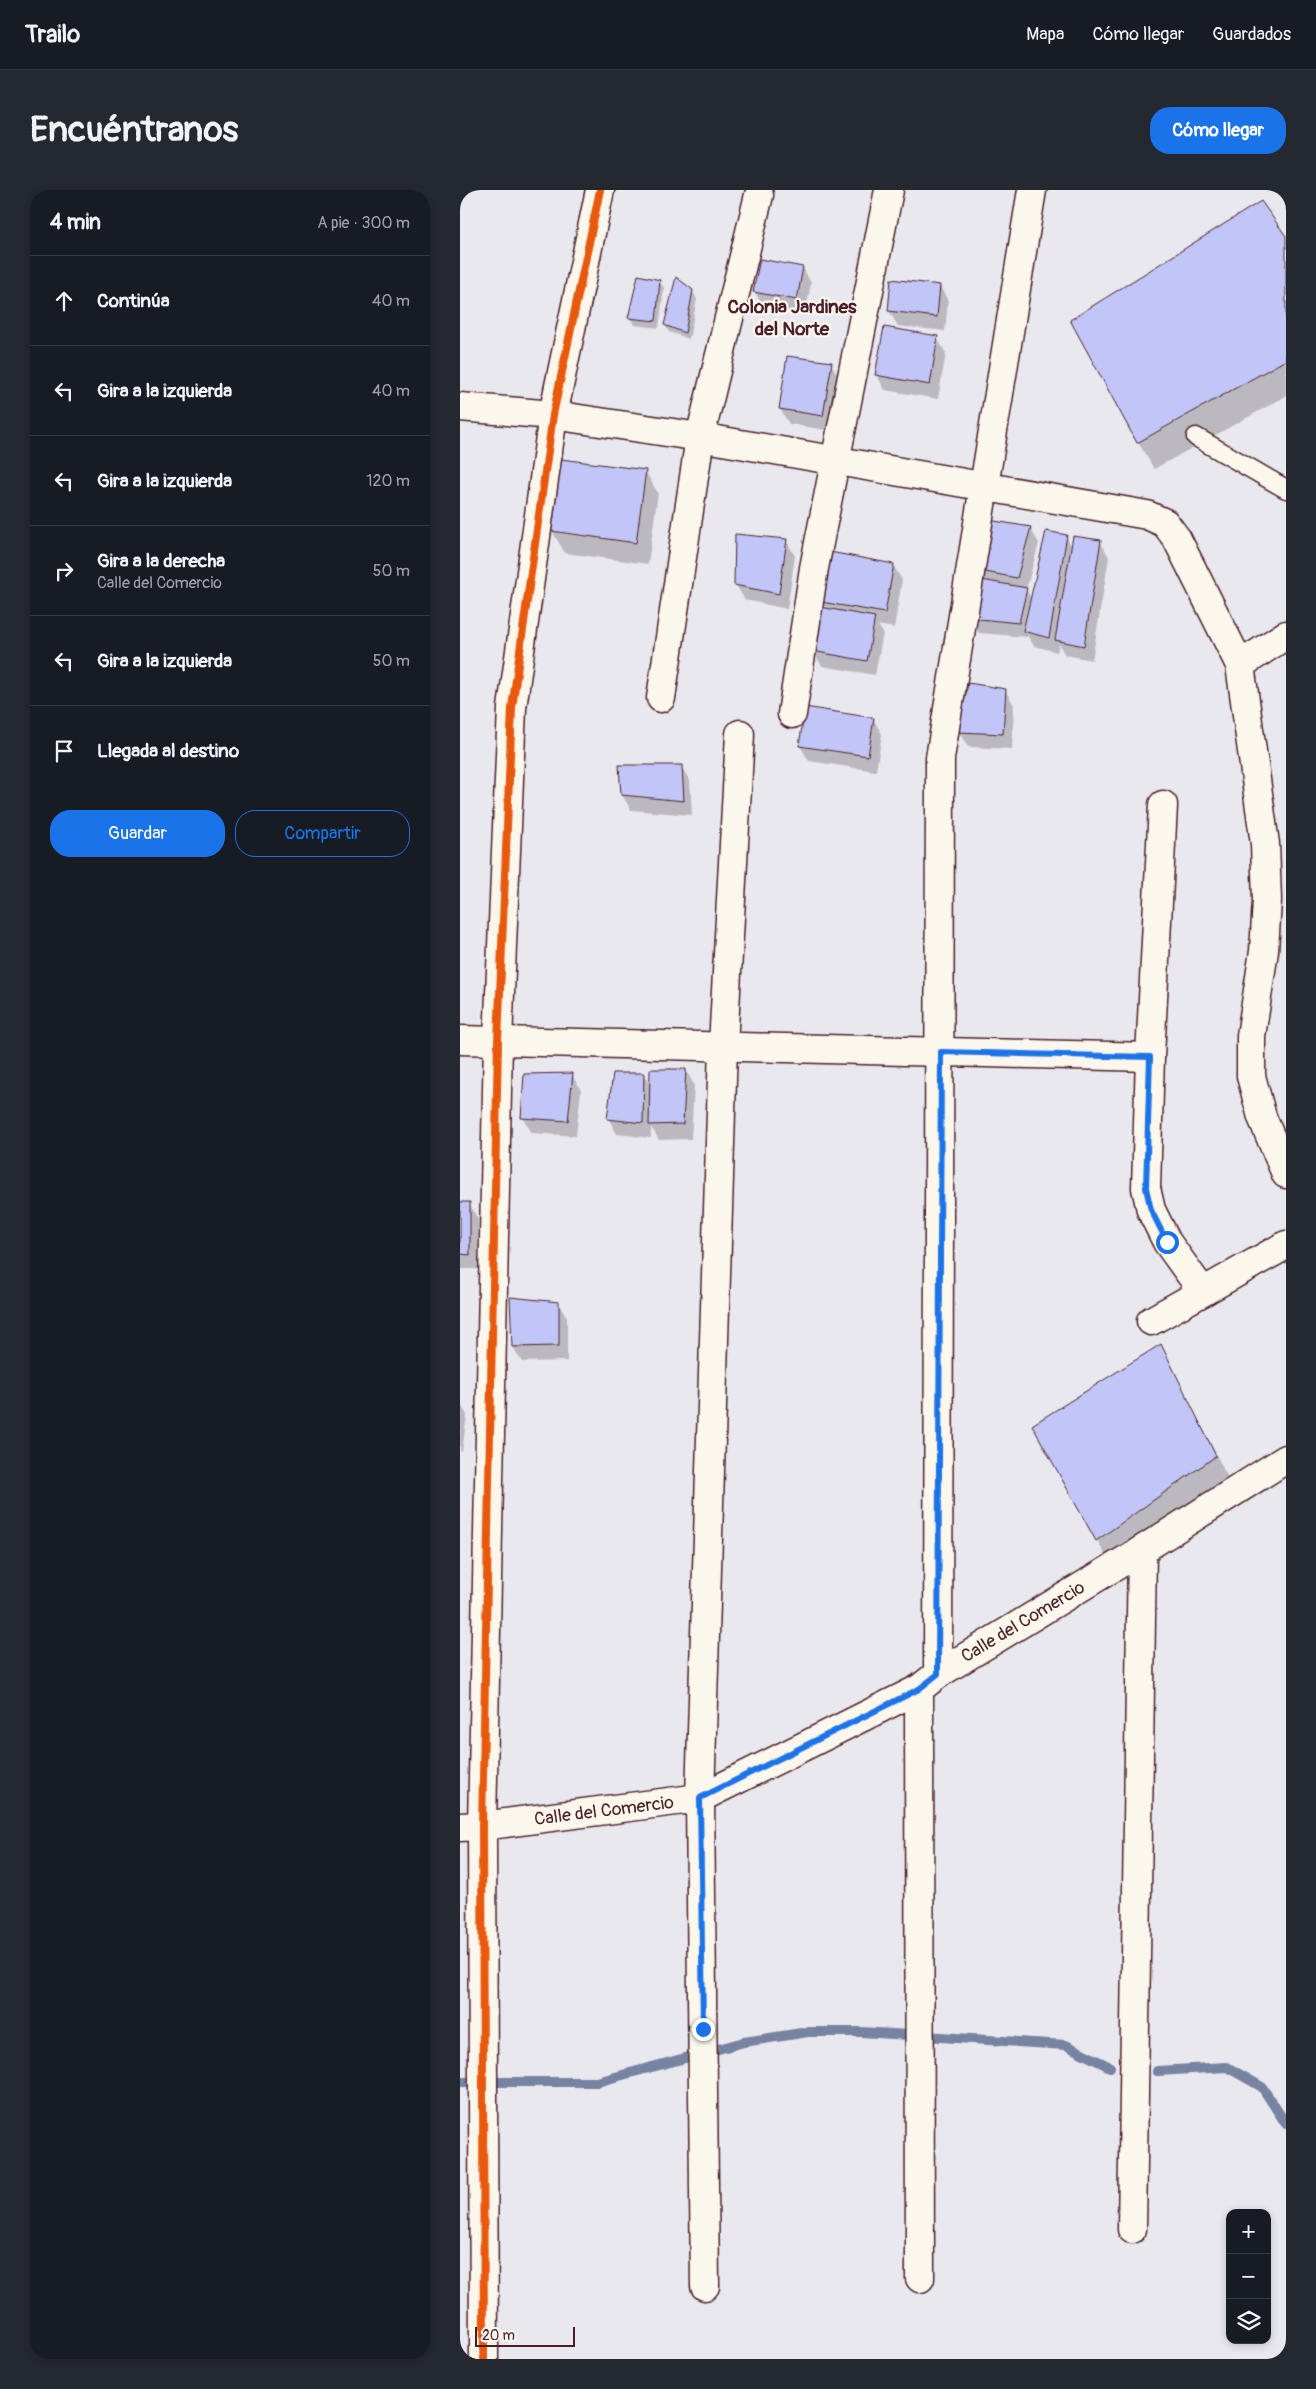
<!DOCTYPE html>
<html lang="es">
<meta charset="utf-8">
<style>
:root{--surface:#171b24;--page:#242831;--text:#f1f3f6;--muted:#9ea1a6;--line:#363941;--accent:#1a73e8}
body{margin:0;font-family:Pangolin,sans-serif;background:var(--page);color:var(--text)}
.controls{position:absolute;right:15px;bottom:15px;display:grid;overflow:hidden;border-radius:10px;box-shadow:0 2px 8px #0003}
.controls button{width:45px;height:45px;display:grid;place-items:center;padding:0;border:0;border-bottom:1px solid var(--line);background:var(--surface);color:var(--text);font:25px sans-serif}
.scale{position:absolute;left:15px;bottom:12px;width:100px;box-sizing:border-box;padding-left:5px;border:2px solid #4a1f2b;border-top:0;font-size:14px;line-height:18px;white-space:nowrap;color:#4a1f2b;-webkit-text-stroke:4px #fbf7ec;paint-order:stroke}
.stop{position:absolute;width:15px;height:15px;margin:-11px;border:4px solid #1a73e8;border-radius:50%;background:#fff}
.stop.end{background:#1a73e8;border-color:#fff;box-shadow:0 1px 5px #0008}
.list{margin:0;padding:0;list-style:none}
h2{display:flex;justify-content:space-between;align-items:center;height:65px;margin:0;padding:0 20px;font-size:21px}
h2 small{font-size:16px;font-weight:400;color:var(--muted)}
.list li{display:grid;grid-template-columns:32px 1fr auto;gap:15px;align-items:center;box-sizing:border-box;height:90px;padding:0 20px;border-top:1px solid var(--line)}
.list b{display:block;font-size:19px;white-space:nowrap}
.list p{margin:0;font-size:16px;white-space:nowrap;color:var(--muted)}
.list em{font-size:16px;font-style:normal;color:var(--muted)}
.actions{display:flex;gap:10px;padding:15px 20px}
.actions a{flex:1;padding:11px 0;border:1px solid var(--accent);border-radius:20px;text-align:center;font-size:18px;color:var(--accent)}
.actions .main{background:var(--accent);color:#fff}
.icon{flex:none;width:28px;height:28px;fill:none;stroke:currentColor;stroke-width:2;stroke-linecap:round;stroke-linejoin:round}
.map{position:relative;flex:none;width:826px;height:2169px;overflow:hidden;border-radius:20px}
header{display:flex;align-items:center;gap:30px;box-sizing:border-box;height:70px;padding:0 25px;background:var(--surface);border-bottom:1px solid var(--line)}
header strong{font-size:24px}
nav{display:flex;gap:28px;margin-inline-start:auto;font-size:18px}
.intro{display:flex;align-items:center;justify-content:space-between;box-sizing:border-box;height:120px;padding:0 30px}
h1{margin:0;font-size:35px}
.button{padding:12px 22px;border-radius:20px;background:var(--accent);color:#fff;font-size:18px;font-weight:700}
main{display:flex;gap:30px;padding:0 30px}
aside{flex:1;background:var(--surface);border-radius:20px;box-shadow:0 2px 8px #0003}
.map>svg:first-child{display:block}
.shadow{fill:#0003}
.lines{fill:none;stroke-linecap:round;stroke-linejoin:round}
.stream{stroke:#7683a1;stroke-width:10}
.building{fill:#c1c5f7;stroke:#4a1f2b}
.service-casing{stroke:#4a1f2b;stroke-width:21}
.minor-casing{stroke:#4a1f2b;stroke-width:31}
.service{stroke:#fbf7ec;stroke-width:18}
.minor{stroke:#fbf7ec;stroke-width:28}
.cycleway-casing{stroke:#fbf7ec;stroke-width:11}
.cycleway{stroke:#e8590c;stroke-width:8}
.route{stroke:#1a73e8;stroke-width:6}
.labels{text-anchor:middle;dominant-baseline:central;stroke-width:4.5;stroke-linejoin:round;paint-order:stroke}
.street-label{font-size:18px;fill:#4a1f2b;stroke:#fbf7ec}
.neighbourhood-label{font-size:19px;font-weight:bold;fill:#4a1f2b;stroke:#fbf7ec}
</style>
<header>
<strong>Trailo</strong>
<nav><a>Mapa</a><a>Cómo llegar</a><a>Guardados</a></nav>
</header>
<div class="intro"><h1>Encuéntranos</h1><a class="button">Cómo llegar</a></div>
<main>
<aside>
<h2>4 min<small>A pie · 300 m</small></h2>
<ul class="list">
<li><svg class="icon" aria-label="ahead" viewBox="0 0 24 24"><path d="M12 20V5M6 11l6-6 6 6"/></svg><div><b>Continúa</b></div><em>40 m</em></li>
<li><svg class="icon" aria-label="left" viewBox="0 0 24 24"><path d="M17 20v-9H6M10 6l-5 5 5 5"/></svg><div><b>Gira a la izquierda</b></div><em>40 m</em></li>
<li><svg class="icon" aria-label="left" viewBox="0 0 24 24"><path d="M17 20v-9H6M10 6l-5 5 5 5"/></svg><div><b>Gira a la izquierda</b></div><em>120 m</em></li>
<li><svg class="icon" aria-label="right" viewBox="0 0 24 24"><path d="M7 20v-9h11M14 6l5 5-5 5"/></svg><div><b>Gira a la derecha</b><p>Calle del Comercio</p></div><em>50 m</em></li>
<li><svg class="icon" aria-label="left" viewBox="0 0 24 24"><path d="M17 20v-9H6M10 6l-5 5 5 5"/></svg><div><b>Gira a la izquierda</b></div><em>50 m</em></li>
<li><svg class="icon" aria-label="arrive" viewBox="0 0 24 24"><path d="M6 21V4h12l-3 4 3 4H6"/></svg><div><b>Llegada al destino</b></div></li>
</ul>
<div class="actions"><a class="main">Guardar</a><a>Compartir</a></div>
</aside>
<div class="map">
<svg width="826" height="2169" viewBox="0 0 826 2169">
<rect width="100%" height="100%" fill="#eae8ef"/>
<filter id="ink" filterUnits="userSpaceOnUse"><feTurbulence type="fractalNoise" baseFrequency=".02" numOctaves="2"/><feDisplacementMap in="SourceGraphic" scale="10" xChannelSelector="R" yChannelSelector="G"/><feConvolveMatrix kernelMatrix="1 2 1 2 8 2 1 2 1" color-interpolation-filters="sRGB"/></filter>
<g filter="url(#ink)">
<g class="shadow">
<path d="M826,48v158l-132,73 -16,-27z"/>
<path d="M343,78l8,15 -6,32 -42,-8 -8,-15z"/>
<path d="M199,91l5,7 -5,40 -25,-3 -4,-7z"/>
<path d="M480,96l8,15 -3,30 -47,-5 -9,-15z"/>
<path d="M232,101l5,8 -8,40 -20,-7 -4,-7z"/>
<path d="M477,148l9,15 -8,46 -53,-9 -9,-16z"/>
<path d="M371,174l9,15 -8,52 -43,-7 -9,-15z"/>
<path d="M185,281l13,22 -10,71 -83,-11 -13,-22z"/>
<path d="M570,338l9,15 -13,47 6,9 34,-63 6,11 28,-6 9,16 -17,103 -27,-5 -6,-11 -2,8 -23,-6 -7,-11v2l-48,-4 -9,-16 7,-47z"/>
<path d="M326,350l9,16 -8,53 -42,-9 -9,-15z"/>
<path d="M433,375l9,15 -8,48 -16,-3 5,8 -8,42 -53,-9 -9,-15 13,-42 -4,-8z"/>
<path d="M545,500l9,15 -2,44 -44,-2 -9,-15z"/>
<path d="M413,529l9,15 -6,37 -67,-10 -9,-15z"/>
<path d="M221,576l9,15 2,34 -61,-5 -9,-15z"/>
<path d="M226,880l8,15 -3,54 -32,1 -8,-13v11l-34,-4 -9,-16 36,-43 7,12z"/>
<path d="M112,885l9,15 -5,46 -44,-3 -9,-15z"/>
<path d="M0,1013h9l9,16v50h-18z"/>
<path d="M51,1109l47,4 9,15v43l-45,1 -9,-15z"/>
<path d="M700,1155l71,139 -119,83 -15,-27z"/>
<path d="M0,1213l7,12 -5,37 -2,-1z"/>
</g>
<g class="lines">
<g class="stream">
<path d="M697,1881l70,-4 35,20 24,37"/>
<path d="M0,1892h137l147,-40 64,-10h53l205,13 44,22"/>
</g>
</g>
<g class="building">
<path d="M801,11l25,35v124l-149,83 -67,-123z"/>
<path d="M300,69l43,8 -6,33 -44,-8z"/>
<path d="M178,85l22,5 -4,41 -28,-3z"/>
<path d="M216,87l17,13 -8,43 -21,-8z"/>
<path d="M431,89l49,6 -3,32 -49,-6z"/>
<path d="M424,137l54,9 -8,49 -55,-10z"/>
<path d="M327,166l45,6 -9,54 -44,-7z"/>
<path d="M101,269l85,11 -10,73 -85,-12z"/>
<path d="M528,330l43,7 -14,51 -42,-8z"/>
<path d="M586,341l21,4 -18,103 -26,-7z"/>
<path d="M275,344l52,5 -8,55 -45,-9z"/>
<path d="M613,346l28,4 -17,106 -29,-6z"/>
<path d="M370,362l64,12 -9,49 -64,-11z"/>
<path d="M516,389l51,9 -8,35 -50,-5z"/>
<path d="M360,417l55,10 -8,44 -55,-10z"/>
<path d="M508,493l38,6 -3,45 -45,-2z"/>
<path d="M345,517l69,11 -6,38 -69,-10z"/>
<path d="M159,575h63l2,36 -63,-6z"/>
<path d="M190,879h36l-3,55 -34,1z"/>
<path d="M113,883l-5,48 -47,-3 3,-44z"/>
<path d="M153,883h31l-1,50 -36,-4z"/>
<path d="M0,1012h10v53l-10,-1z"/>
<path d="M50,1107l49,5v44l-47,1z"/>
<path d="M701,1154l55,112 -120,85 -64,-116z"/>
</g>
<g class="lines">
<defs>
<path id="service" d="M736,247l90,52"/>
<g id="minor">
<path d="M0,217l93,8 147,22 447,78 18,8 12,16 63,126 25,179 2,56 -3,51 -13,85v40l11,41 24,57"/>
<path d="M780,475l46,-30"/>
<path d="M201,508l39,-261 59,-242"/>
<path d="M332,524l22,-146 75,-378"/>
<path d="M0,850l690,17 13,-252"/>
<path d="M690,867l-4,131 5,22 16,32 36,50"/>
<path d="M691,1131l135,-76"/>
<path d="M478,1484l2,-916 92,-568"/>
<path d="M459,1499l1,589"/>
<path d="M0,1637l22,-1 218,-28 219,-109 19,-15 204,-124 144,-91"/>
<path d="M672,2039l10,-679"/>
<path d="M245,2096l-5,-488 23,-752 17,-312"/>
<path d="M24,2169l-2,-533 16,-785 14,-333 41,-293 47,-225"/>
</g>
</defs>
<use href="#service" class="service-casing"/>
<use href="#minor" class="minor-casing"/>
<use href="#service" class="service"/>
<use href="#minor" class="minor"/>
<defs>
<path id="cycleway" d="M24,2169l-2,-533 16,-785 14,-333 41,-293 47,-225"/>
</defs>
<use href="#cycleway" class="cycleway-casing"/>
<use href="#cycleway" class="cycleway"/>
</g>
</g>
<g class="lines" filter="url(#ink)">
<path class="route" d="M243,1839l-3,-231 219,-109 19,-15 3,-622 209,5 -4,131 5,22 16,32"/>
</g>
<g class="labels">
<g class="street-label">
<text transform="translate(563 1432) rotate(-31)">Calle del Comercio</text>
<text transform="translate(144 1621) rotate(-7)">Calle del Comercio</text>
</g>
<g class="neighbourhood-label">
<text x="332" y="117">Colonia Jardines<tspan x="332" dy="22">del Norte</tspan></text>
</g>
</g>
</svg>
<div class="controls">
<button>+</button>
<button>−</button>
<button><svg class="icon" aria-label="layers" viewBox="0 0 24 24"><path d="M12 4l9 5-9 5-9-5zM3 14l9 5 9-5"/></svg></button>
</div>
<div class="scale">20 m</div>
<div class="stop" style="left:707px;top:1052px"></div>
<div class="stop end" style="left:243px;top:1839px"></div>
</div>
</main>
